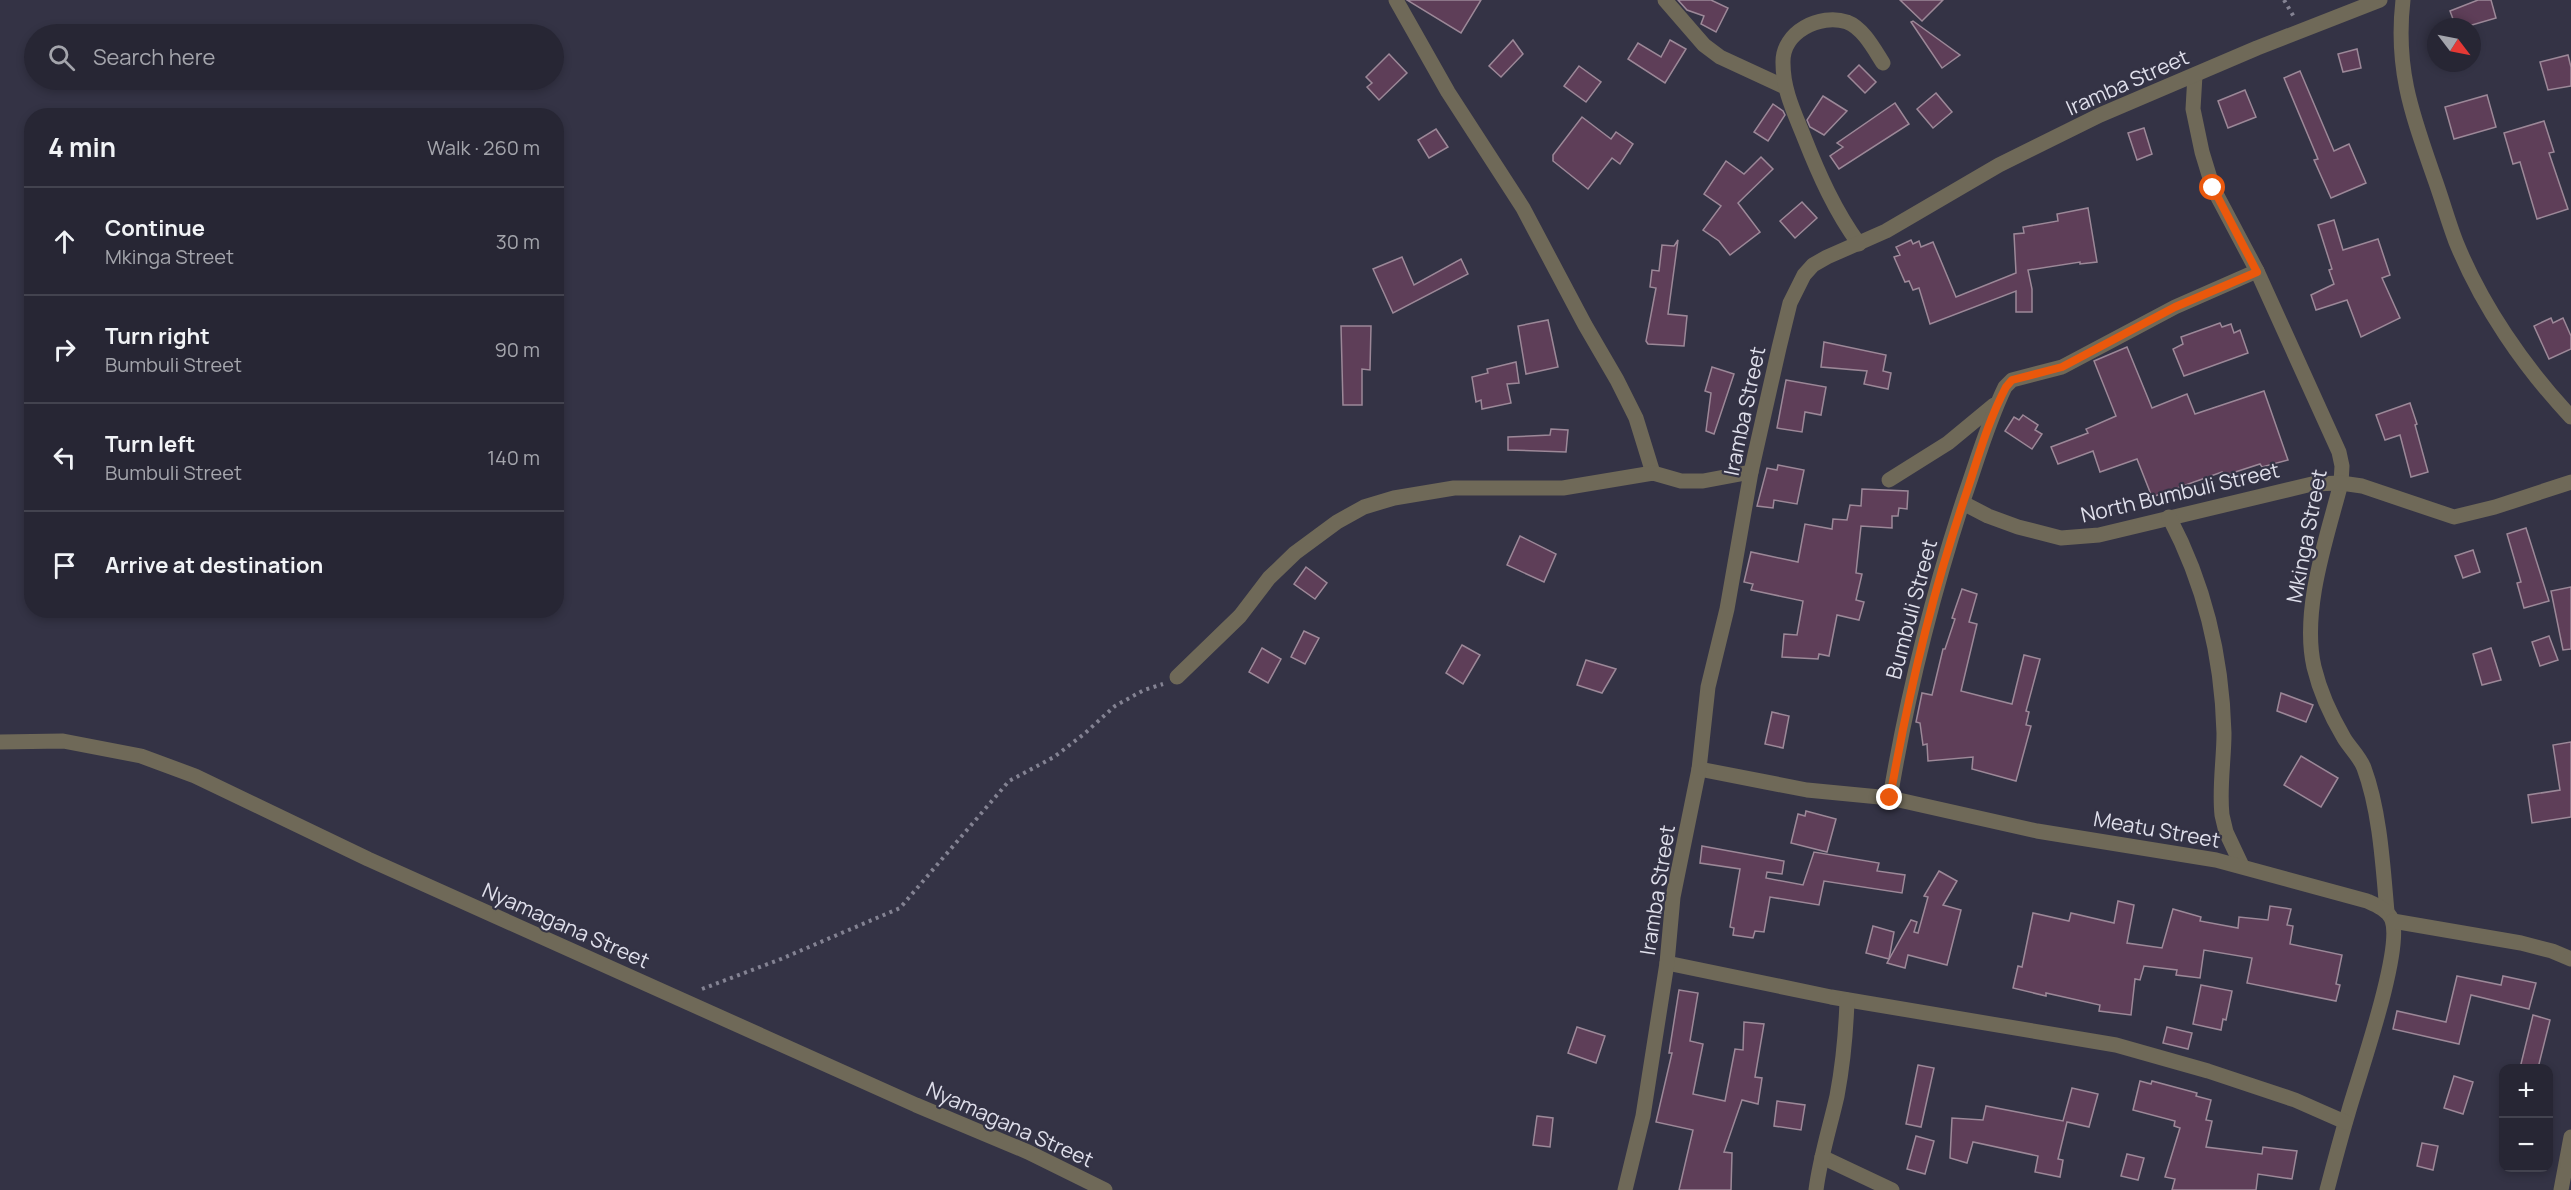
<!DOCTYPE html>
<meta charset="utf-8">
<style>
:root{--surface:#272634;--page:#2f2e3c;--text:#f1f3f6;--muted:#a4a5ac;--line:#43434f}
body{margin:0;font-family:Manrope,sans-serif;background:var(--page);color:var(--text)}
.controls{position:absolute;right:18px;bottom:18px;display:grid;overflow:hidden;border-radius:12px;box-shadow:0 3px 9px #0003}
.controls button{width:54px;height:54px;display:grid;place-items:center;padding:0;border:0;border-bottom:2px solid var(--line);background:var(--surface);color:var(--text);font:30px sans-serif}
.compass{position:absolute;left:2427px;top:18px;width:54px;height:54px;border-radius:50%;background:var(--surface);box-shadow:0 3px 9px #0003;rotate:122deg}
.stop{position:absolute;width:18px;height:18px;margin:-14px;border:4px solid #ea580c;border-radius:50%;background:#fff}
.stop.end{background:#ea580c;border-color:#fff;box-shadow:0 2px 6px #0008}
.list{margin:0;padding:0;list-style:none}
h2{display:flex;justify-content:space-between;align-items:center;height:78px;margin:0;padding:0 24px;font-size:26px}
h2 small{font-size:20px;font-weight:400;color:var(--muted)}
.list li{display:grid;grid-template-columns:39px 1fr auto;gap:18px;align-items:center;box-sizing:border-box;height:108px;padding:0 24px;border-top:2px solid var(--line)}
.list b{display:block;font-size:22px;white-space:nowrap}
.list p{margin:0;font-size:20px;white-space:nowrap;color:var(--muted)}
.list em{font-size:20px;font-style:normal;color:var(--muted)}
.icon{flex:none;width:33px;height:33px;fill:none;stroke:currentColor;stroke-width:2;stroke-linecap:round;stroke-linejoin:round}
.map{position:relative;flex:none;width:2571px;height:1190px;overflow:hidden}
.search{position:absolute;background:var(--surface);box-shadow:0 3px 9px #0003;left:24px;top:24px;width:540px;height:66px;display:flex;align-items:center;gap:15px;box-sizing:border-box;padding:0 21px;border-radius:33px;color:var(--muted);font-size:22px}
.panel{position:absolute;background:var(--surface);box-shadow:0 3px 9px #0003;left:24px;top:108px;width:540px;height:510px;border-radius:24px}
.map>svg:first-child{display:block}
.building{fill:#5e3e58;stroke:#9c8898;stroke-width:1.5}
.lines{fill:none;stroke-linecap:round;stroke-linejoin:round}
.path{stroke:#848393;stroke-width:4;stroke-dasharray:3 4.5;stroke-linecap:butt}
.street{stroke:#6f6958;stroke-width:15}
.route{stroke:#ea580c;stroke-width:8}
.labels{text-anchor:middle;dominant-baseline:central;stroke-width:4.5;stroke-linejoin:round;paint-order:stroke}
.street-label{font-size:21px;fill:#dfdfeb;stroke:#343345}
</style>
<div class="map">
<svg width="2571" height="1190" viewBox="0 0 2571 1190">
<rect width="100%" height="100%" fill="#343345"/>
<g class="building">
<path d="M1407,0h74l-20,33z"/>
<path d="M1678,0h33l17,8 -12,24 -15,-8 3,-8 -17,-6z"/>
<path d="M1900,0h43l-21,21z"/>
<path d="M2478,0h13l5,18 -31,9h-9l-6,-16z"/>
<path d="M1913,21l47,34 -18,13 -31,-46z"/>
<path d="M1513,40l10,14 -22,23 -12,-11z"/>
<path d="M1670,40l16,9 -21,34 -37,-24 10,-16 23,14z"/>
<path d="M2357,49l4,19 -18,4 -5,-18z"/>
<path d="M1389,54l18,19 -28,27 -12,-13 5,-4 -6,-6z"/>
<path d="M2568,55l3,12v19l-23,4 -8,-28z"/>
<path d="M1859,65l17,17 -11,11 -17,-17z"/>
<path d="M1579,66l22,16 -15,20 -22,-16z"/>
<path d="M2300,71l34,80 15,-7 17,39 -35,15 -17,-38 4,-1 -34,-81z"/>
<path d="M2245,90l11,27 -28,11 -10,-27z"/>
<path d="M1936,93l16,19 -19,16 -16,-19z"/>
<path d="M2487,95l9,32 -42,12 -9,-32z"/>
<path d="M1823,96l24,15 -23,24 -14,-8 -3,-7z"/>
<path d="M1895,103l14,21 -70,45 -9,-13 13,-9 -6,-4z"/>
<path d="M1773,104l10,7 2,4 -17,26 -14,-9z"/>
<path d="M1582,117l29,22 5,-7 17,12 -13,20 -8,-6 -24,31 -35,-28v-6z"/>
<path d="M2544,121l10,31 -5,1 19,56 -31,10 -17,-57 -7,2 -9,-31z"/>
<path d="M2144,128l8,26 -15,6 -9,-27z"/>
<path d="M1436,129l12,18 -19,11 -11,-18z"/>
<path d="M1761,157l12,12 -35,34 22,29 -30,23 -11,-14 -16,-11 18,-24 -17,-12 22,-33 18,13z"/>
<path d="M1802,202l15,16 -22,20 -15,-17z"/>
<path d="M2088,208l9,54 -17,2v-2l-52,8 4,19v23h-16v-21l-86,33 -11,-36 -6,2 -4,-9 -4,1 -11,-25 6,-2 -4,-8 15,-7 2,4 6,-3 2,6 12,-5 23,55 60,-24 -2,-39 10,-1 -1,-6 35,-6 -1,-7z"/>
<path d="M2334,220l9,30 35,-11 12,36 -8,3 18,40 -39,19 -14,-37 -31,10 -5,-15 23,-11 -5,-14 3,-1 -14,-44z"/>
<path d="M1678,240l-10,74 19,2 -3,30 -36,-2 -2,-3 10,-53 -6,-1 2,-17 7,1 3,-26 12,1z"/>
<path d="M1402,257l12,28 47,-26 7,15 -75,39 -20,-44z"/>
<path d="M2551,318l2,5 10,-5 8,18v13l-22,10 -15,-33z"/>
<path d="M1548,320l10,47 -32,7 -8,-48z"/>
<path d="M2220,323l2,4 9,-3 3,9 6,-3 8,23 -64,23 -11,-27 10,-5 -2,-7z"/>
<path d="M1341,326h30l-1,44 -8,-1v36h-19z"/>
<path d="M1824,342l62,13 -3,16 8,2 -3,16 -24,-5 3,-13 -46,-4z"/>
<path d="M2127,347l25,61 35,-14 8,20 69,-23 24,69 -26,7 -2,-3 -37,12 -1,-4 -70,25 -15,-38 -37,13 -7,-21 -35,13 -7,-17 37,-14 -2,-4 30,-13 -22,-55z"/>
<path d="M1516,362l3,21 -12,1 4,19 -29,6 -1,-9 -5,2 -4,-25 16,-4 -1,-4z"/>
<path d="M1712,367l22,7 -20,60 -8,-3 5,-38 -6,-2z"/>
<path d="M1786,380l40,7 -5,28 -16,-3 -3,20 -25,-4z"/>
<path d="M2410,403l7,21 -2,1 13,47 -17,5 -11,-42 -15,5 -9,-25z"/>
<path d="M2023,415l15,10 -3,5 7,4 -10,15 -27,-18 9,-14 5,3z"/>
<path d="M1551,429l17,1 -2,22 -58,-2v-13l42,-2z"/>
<path d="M1778,465l26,5 -7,34 -23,-4 -1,8 -16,-2 10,-38 10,2z"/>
<path d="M1862,489l46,2 -1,18 -8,-1 -1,8h-6v12l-31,-2 -5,47 6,1 -6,26 8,2 -5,18 -22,-5 -8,41 -10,-2 -1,5 -36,-2 2,-23 13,1 6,-34 -52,-11 2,-6 -9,-2 7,-30 47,10 7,-38 27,5 1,-10 14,1 3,-15 11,1z"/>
<path d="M2526,528l23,73 -25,7 -7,-25 4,-1 -14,-48z"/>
<path d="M1520,536l36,18 -12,28 -37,-17z"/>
<path d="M2473,550l7,22 -17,6 -8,-22z"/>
<path d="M1306,567l21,16 -12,16 -21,-15z"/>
<path d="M2571,587v62l-8,1 -12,-59z"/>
<path d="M1962,589l15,5 -8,28 8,2 -16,67 51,13 12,-49 16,4 -14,52 3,1 -3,13 5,1 -15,55 -44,-12 1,-12 -45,4 -1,-17 -4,1 -3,-22 -4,-1 6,-29 10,2 11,-46h2l10,-30 -3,-1z"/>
<path d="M1304,631l15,7 -14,26 -14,-7z"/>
<path d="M2549,636l9,24 -18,6 -8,-24z"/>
<path d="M1462,645l18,10 -17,29 -17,-11z"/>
<path d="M1262,648l19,11 -13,24 -19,-11z"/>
<path d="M2491,648l10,32 -19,5 -9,-31z"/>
<path d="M1586,660l30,9 -14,24 -25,-8z"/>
<path d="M2281,693l32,12 -7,17 -29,-11z"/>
<path d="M1772,712l17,4 -6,32 -18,-4z"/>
<path d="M2571,742v75l-39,6 -4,-28 32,-5 -7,-45z"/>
<path d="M2301,756l37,22 -17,29 -37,-22z"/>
<path d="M1806,811l30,8 -9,33 -36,-9 7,-29 7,2z"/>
<path d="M1702,846l82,15 -2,13 -15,-2 -1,6 37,7 11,-33 65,11 -2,8 28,4 -3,18 -78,-12 -5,24 -49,-8 -6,35 -9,-1 -2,7 -20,-3 1,-7 -4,-1 10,-58 -40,-6z"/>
<path d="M1939,871l18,10 -14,24 18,5 -14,55 -39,-10 -3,13 -18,-5 24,-43 6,2 -3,10 4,1 10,-36 -4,-1z"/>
<path d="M2118,901l16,4 -7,38 35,5 11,-39 28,8 -1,4 38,7 1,-11 29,3 2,-14 21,3 -4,16 6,1 -3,18 52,11 -6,29 4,1 -4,16 -89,-18 5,-25 -48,-8 -4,28 -24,-3 1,-5 -33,-4 -4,14 -5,-1 -4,36 -32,-4 1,-6 -54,-12v3l-33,-8 5,-22 4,1 11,-54 36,8 2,-8 43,10z"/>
<path d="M1873,926l21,6 -5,27 -23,-6z"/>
<path d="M2457,976l44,9 2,-9 33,7 -7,26 -58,-14 -12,49 -66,-15 4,-18 49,11z"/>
<path d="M2201,985l31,6 -6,29 -3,-1 -2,11 -28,-6z"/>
<path d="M1679,990l19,3 -8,48 13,3 -10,50 32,7 10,-52 8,1 1,-28 20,2 -9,53 7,1 -4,26 -16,-4 -18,52 8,1 -1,37h-52l14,-60 -37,-8 16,-69h-3z"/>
<path d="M2533,1015l17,5 -12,48h-18z"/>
<path d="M1577,1027l28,9 -9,27 -28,-10z"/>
<path d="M2167,1027l25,6 -4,16 -25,-6z"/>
<path d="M1918,1065l16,3 -13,59 -15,-3z"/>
<path d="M2454,1076l19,6 -10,32 -19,-6z"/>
<path d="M2140,1081l11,3 1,-3 45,12 -1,3 15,4 -5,20 6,1 -6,26 56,7 1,-7 34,4 -5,28 -34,-5 -2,16h-84l3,-11 -10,-2 15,-49 -6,-2 1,-5 -42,-11z"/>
<path d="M2072,1088l26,6 -9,33 -22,-5 -9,37 5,1 -3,17 -25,-5 3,-16 -65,-14 -6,21 -17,-5 2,-40 31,2 3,-14 77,15z"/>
<path d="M1777,1101l28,4 -4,25 -27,-4z"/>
<path d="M1537,1116l16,2 -3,29 -17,-2z"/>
<path d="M1916,1136l18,5 -9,33 -18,-5z"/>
<path d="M2422,1143l16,3 -5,24 -16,-4z"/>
<path d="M2127,1154l17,4 -6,22 -17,-4z"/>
</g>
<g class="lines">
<g class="path">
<path d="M2284,0l10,17"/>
<path d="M702,989l79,-30 119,-51 109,-127 45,-24 30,-23 31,-28 29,-16 19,-6"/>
</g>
<g class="street">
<path d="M1396,0l52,92 75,116 62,117 32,55 19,38 17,55"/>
<path d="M1665,0l39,45 16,12 65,30"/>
<path d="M2403,0c-8,69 9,114 31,177 8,22 14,44 22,65 26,64 68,125 115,175"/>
<path d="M2195,75l-2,34 9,43 11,36 44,83 82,181 3,14 -1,17c-14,54 -40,127 -27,184 6,25 17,49 30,71 6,10 16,19 20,30 16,43 19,99 23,144"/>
<path d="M1859,244c-24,-33 -40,-69 -55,-107 -10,-25 -21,-47 -21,-74 -1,-31 37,-50 64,-41 16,6 27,27 36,41"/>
<path d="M1889,480l59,-37 46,-38"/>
<path d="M1963,503l25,13 30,11 43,11 38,-3 213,-51 29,-1 21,3 92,31 41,-10 76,-25"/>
<path d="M2169,517c36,68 53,139 55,216 0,27 -5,55 -2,82l4,17 16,34"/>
<path d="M1177,677l63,-61 29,-38 26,-25 42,-31 27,-15 30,-9 60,-10h109l90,-15 28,8h22l48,-9"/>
<path d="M0,742l63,-1 78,15 54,20 173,83 548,246 112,47 77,38"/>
<path d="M1699,769l108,21 83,8 147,33 179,29 151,41c9,4 21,9 25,19 11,30 -33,155 -43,190 -8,27 -15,53 -22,80"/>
<path d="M1890,798c17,-102 42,-202 74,-300 13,-37 24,-76 41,-111l7,-7 50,-13 113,-60 82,-36"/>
<path d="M2393,921l128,22 31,8 19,8"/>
<path d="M1667,963l164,34 285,48 92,26 87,29 50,22"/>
<path d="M1822,1157l70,33"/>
<path d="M1625,1190l18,-74 24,-153 6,-66 26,-128 9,-82 19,-78 24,-137 28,-124 11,-45 14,-28 9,-10 14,-8 59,-26 113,-66 101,-50 157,-67 123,-48"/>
<path d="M1816,1190c4,-32 14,-63 21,-94 6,-32 9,-64 10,-96"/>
<path d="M2561,1190l10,-53"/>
</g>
</g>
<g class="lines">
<path class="route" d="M1890,798c18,-103 42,-205 76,-304 12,-36 22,-73 40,-107l6,-7 50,-13 113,-60 82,-35 -44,-84"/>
</g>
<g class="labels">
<g class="street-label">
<text transform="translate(2127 82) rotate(-24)">Iramba Street</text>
<text transform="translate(1744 411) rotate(-78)">Iramba Street</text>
<text transform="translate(2180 492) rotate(-13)">North Bumbuli Street</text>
<text transform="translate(2306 536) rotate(-79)">Mkinga Street</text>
<text transform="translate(1911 609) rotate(-75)">Bumbuli Street</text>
<text transform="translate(2157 829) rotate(10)">Meatu Street</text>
<text transform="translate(1657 890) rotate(-81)">Iramba Street</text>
<text transform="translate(566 925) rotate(24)">Nyamagana Street</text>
<text transform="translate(1010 1124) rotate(24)">Nyamagana Street</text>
</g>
</g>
</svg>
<div class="controls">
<button>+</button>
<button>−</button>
</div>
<svg class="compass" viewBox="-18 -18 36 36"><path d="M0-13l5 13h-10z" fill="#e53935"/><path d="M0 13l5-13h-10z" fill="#a4a5ac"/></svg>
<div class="stop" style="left:2213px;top:188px"></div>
<div class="stop end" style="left:1890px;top:798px"></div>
<div class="search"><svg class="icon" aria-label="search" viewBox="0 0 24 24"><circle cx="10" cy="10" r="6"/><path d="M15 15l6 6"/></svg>Search here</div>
<section class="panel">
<h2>4 min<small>Walk · 260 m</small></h2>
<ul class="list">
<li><svg class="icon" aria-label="ahead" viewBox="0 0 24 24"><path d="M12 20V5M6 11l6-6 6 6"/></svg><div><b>Continue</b><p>Mkinga Street</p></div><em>30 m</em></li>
<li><svg class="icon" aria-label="right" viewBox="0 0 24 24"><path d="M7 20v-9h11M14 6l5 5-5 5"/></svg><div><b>Turn right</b><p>Bumbuli Street</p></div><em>90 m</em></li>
<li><svg class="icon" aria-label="left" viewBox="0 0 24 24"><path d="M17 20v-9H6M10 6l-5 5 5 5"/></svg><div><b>Turn left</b><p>Bumbuli Street</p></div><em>140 m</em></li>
<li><svg class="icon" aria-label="arrive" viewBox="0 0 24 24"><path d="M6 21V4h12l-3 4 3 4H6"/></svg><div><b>Arrive at destination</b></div></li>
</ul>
</section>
</div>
